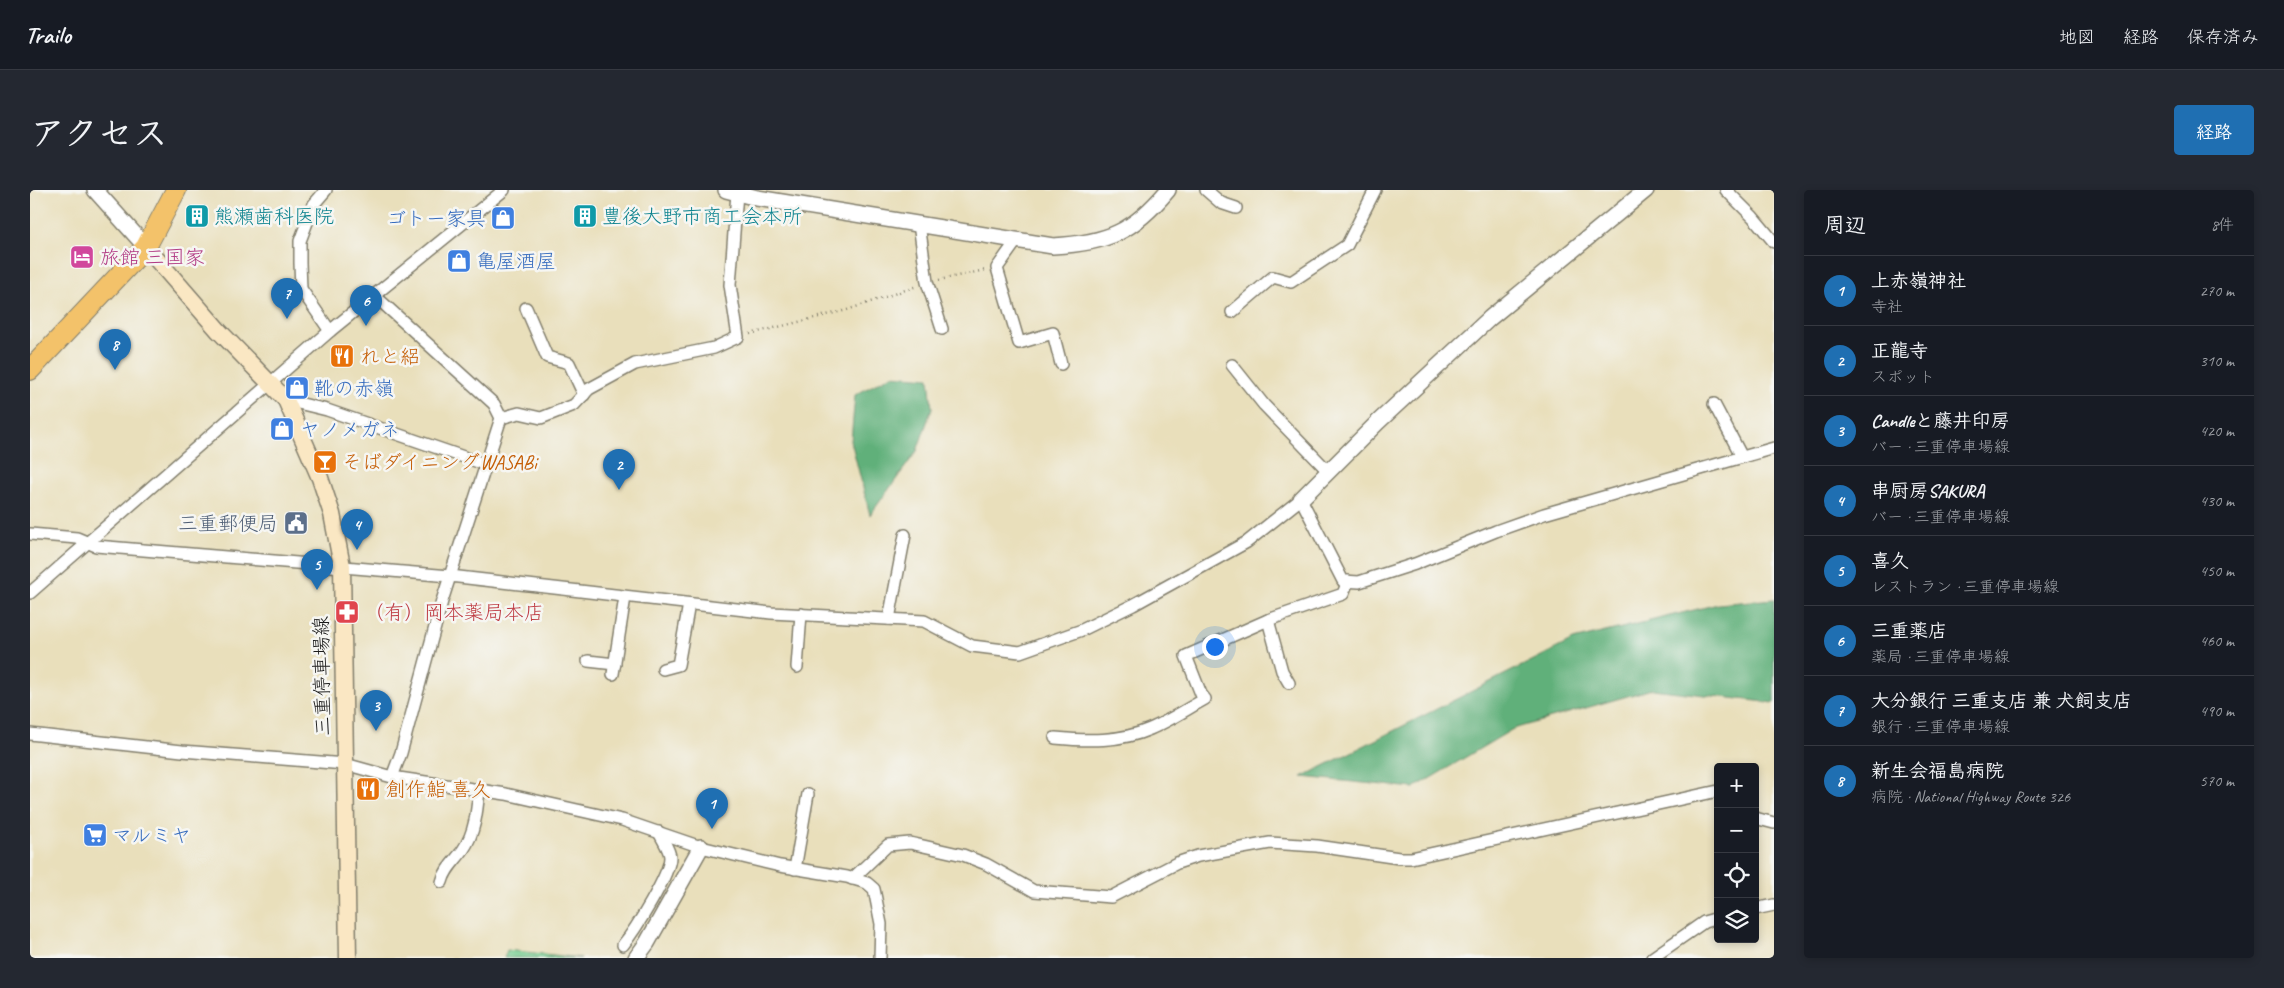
<!DOCTYPE html>
<html lang="ja">
<meta charset="utf-8">
<style>
:root{--surface:#171b24;--page:#242831;--text:#f1f3f6;--muted:#9ea1a6;--line:#363941;--accent:#1f6fb2}
body{margin:0;font-family:Caveat,"Klee One",sans-serif;background:var(--page);color:var(--text)}
.controls{position:absolute;right:15px;bottom:15px;display:grid;overflow:hidden;border-radius:5px;box-shadow:0 2px 8px #0003}
.controls button{width:45px;height:45px;display:grid;place-items:center;padding:0;border:0;border-bottom:1px solid var(--line);background:var(--surface);color:var(--text);font:25px sans-serif}
.you{position:absolute;left:1184px;top:456px;width:18px;height:18px;margin:-12px;border:4px solid #fff;border-radius:50%;background:#1a73e8;box-shadow:0 0 0 8px #1a73e833}
.badge{display:grid;place-items:center;width:32px;height:32px;border-radius:50%;background:var(--accent);color:#fff;font-size:16px;font-weight:700}
.pin{position:absolute;translate:-50% -41px;filter:drop-shadow(0 1px 2px #0008)}
.pin::after{content:'';position:absolute;top:26px;width:18px;height:15px;background:inherit;clip-path:polygon(0 0,100% 0,50% 100%)}
.list{margin:0;padding:0;list-style:none}
h2{display:flex;justify-content:space-between;align-items:center;height:65px;margin:0;padding:0 20px;font-size:21px}
h2 small{font-size:16px;font-weight:400;color:var(--muted)}
.list li{display:grid;grid-template-columns:32px 1fr auto;gap:15px;align-items:center;box-sizing:border-box;height:70px;padding:0 20px;border-top:1px solid var(--line)}
.list b{display:block;font-size:19px;white-space:nowrap}
.list p{margin:0;font-size:16px;white-space:nowrap;color:var(--muted)}
.list em{font-size:16px;font-style:normal;color:var(--muted)}
.icon{flex:none;width:28px;height:28px;fill:none;stroke:currentColor;stroke-width:2;stroke-linecap:round;stroke-linejoin:round}
.map{position:relative;flex:none;width:1744px;height:768px;overflow:hidden;border-radius:5px}
header{display:flex;align-items:center;gap:30px;box-sizing:border-box;height:70px;padding:0 25px;background:var(--surface);border-bottom:1px solid var(--line)}
header strong{font-size:24px}
nav{display:flex;gap:28px;margin-inline-start:auto;font-size:18px}
.intro{display:flex;align-items:center;justify-content:space-between;box-sizing:border-box;height:120px;padding:0 30px}
h1{margin:0;font-size:35px}
.button{padding:12px 22px;border-radius:5px;background:var(--accent);color:#fff;font-size:18px;font-weight:700}
main{display:flex;gap:30px;padding:0 30px}
aside{flex:1;background:var(--surface);border-radius:5px;box-shadow:0 2px 8px #0003}
.map>svg:first-child{display:block}
.green{fill:#76cc90;stroke:#497456}
.forest{fill:#60b07a;stroke:#3e664b}
.lines{fill:none;stroke-linecap:round;stroke-linejoin:round}
.minor-casing{stroke:#827e6c;stroke-width:14}
.tertiary-casing{stroke:#827e6c;stroke-width:18}
.secondary-casing{stroke:#827e6c;stroke-width:19}
.trunk-casing{stroke:#827e6c;stroke-width:22}
.path{stroke:#827e6c;stroke-width:2.5;stroke-dasharray:1 4;stroke-linecap:butt}
.minor{stroke:#fff;stroke-width:11}
.tertiary{stroke:#fff;stroke-width:15}
.secondary{stroke:#fae7c3;stroke-width:16}
.trunk{stroke:#f3c26a;stroke-width:20}
.labels{text-anchor:middle;dominant-baseline:central;stroke-width:5;stroke-linejoin:round;paint-order:stroke}
.culture-label{font-size:20px;fill:#0d838f;stroke:#f6f6f2;text-anchor:start}
.shop-label{font-size:20px;fill:#366cbe;stroke:#f6f6f2;text-anchor:start}
.hotel-label{font-size:20px;fill:#b23c85;stroke:#f6f6f2;text-anchor:start}
.food-label{font-size:20px;fill:#c56008;stroke:#f6f6f2;text-anchor:start}
.service-label{font-size:20px;fill:#4e5e75;stroke:#f6f6f2;text-anchor:end}
.health-label{font-size:20px;fill:#be3a42;stroke:#f6f6f2;text-anchor:start}
.street-label{font-size:20px;fill:#1c1c1c;stroke:#f6f6f2}
</style>
<header>
<strong>Trailo</strong>
<nav><a>地図</a><a>経路</a><a>保存済み</a></nav>
</header>
<div class="intro"><h1>アクセス</h1><a class="button">経路</a></div>
<main>
<div class="map">
<svg width="1744" height="768" viewBox="0 0 1744 768">
<rect width="100%" height="100%" fill="#f6f6f2"/>
<filter id="ink" filterUnits="userSpaceOnUse"><feTurbulence type="fractalNoise" baseFrequency=".02" numOctaves="2"/><feDisplacementMap in="SourceGraphic" scale="10" xChannelSelector="R" yChannelSelector="G"/><feConvolveMatrix kernelMatrix="1 2 1 2 8 2 1 2 1" color-interpolation-filters="sRGB"/></filter>
<filter id="wash" filterUnits="userSpaceOnUse"><feTurbulence type="fractalNoise" baseFrequency=".0096" numOctaves="4" result="noise"/><feDisplacementMap in="SourceGraphic" scale="20" xChannelSelector="R" yChannelSelector="G"/><feGaussianBlur stdDeviation="1.12" result="paint"/><feColorMatrix in="noise" values="0 0 0 0 0 0 0 0 0 0 0 0 0 0 0 0 0 1.4 0 .05"/><feComposite in="paint" operator="in"/></filter>
<g filter="url(#wash)">
<rect width="100%" height="100%" fill="#e9dfbb"/>
<path class="green" d="M477,760l74,8h-77z"/>
<g class="forest">
<path d="M862,185l37,3 3,30 -15,43 -47,64 -19,-74 4,-46z"/>
<path d="M1744,409v104l-122,-14 -139,40 -99,59 -112,-11 271,-137 145,-36z"/>
</g>
</g>
<g filter="url(#ink)">
<g class="lines">
<defs>
<g id="minor">
<path d="M296,0l-12,14 -14,37v22l1,26 29,42"/>
<path d="M1176,0l15,13 15,5"/>
<path d="M1696,0l27,27 21,25"/>
<path d="M889,34l8,58 15,47"/>
<path d="M987,50l-20,28 22,75 34,-10 8,31"/>
<path d="M345,106l119,108 7,14 -59,183 -41,152 -9,24"/>
<path d="M496,118l21,49 22,6 15,32"/>
<path d="M1202,122l41,-35 18,5 56,-37 28,-55"/>
<path d="M1202,175l32,40 64,66"/>
<path d="M256,210l41,10 160,55"/>
<path d="M1684,214l28,53"/>
<path d="M471,228l18,-5 22,5 33,-13 15,-16 46,-25 79,-16 24,-11 -8,-52 7,-92"/>
<path d="M0,344l47,4 19,8 354,30 321,37 153,8 48,25 48,6 62,-22 51,-25 114,-63 54,-43 42,82 16,1 56,-18 81,-33 48,-17 230,-66"/>
<path d="M0,403l300,-262 174,-141"/>
<path d="M859,429l16,-84"/>
<path d="M1238,430l14,51 7,12"/>
<path d="M558,471l27,3"/>
<path d="M767,477l4,-53"/>
<path d="M633,479l15,-4 11,-61"/>
<path d="M583,484l12,-77"/>
<path d="M0,544l152,17 163,13 47,13 114,17 116,26 79,27 79,19 67,11 20,6 7,6 7,35 -1,34"/>
<path d="M1025,548c32,3 65,4 95,-9 19,-8 37,-20 55,-30l-4,-5 -15,-38 82,-36 75,-26 5,-13"/>
<path d="M1725,628l19,5"/>
<path d="M765,679l13,-75"/>
<path d="M822,689l36,-34 22,-2 53,12 23,9 48,27 77,6 66,-34 21,-7 72,-13 47,3 82,12h12l307,-67"/>
<path d="M412,692c3,-13 13,-21 21,-32 12,-17 14,-39 16,-60"/>
<path d="M1725,719l19,-4"/>
<path d="M593,755c12,-15 47,-70 47,-88 0,-7 -8,-18 -11,-25"/>
<path d="M1622,768l52,-36 14,-4"/>
</g>
<g id="tertiary">
<path d="M65,0l51,57"/>
<path d="M696,0l31,8 296,48c55,-3 80,-14 115,-56"/>
<path d="M1271,309l77,-77 112,-104 156,-128"/>
<path d="M606,768l11,-15 54,-96"/>
</g>
<path id="secondary" d="M116,57l73,84 67,69 34,78 12,36 10,52 6,392"/>
<path id="trunk" d="M0,180l116,-123 30,-57"/>
</defs>
<use href="#minor" class="minor-casing"/>
<use href="#tertiary" class="tertiary-casing"/>
<use href="#secondary" class="secondary-casing"/>
<use href="#trunk" class="trunk-casing"/>
<g class="path">
<path d="M909,90l46,-10"/>
<path d="M720,144l97,-24 70,-24"/>
</g>
<use href="#minor" class="minor"/>
<use href="#tertiary" class="tertiary"/>
<use href="#secondary" class="secondary"/>
<use href="#trunk" class="trunk"/>
</g>
</g>
<defs>
<symbol id="building-square" viewBox="-11 -11 22 22"><rect x="-9" y="-9" width="18" height="18" rx="4" fill="#0f9aa8" stroke="#f6f6f2"/><path d="M-4-6H4V6H1V3H-1V6H-4ZM-2.5-4.3h1.7v1.8h-1.7ZM.8-4.3h1.7v1.8H.8ZM-2.5-1h1.7V.8h-1.7ZM.8-1h1.7V.8H.8Z" fill="#fff"/></symbol>
<symbol id="shop-square" viewBox="-11 -11 22 22"><rect x="-9" y="-9" width="18" height="18" rx="4" fill="#3f7fe0" stroke="#f6f6f2"/><path d="M-5-2.5h2.3a2.7 3.5 0 0 1 5.4 0H5L5.5 6h-11ZM-1.5-2.5h3a1.5 2.3 0 0 0-3 0Z" fill="#fff"/></symbol>
<symbol id="hotel-square" viewBox="-11 -11 22 22"><rect x="-9" y="-9" width="18" height="18" rx="4" fill="#d1479c" stroke="#f6f6f2"/><path d="M-6-4.5h1.5V1H6V5H4.5V3h-9V5H-6ZM-4 0a1.8 1.8 0 1 1 3.6 0ZM.5 0V-2.5h3Q6-2.5 6 0Z" fill="#fff"/></symbol>
<symbol id="restaurant-square" viewBox="-11 -11 22 22"><rect x="-9" y="-9" width="18" height="18" rx="4" fill="#e8710a" stroke="#f6f6f2"/><path d="M-5-6h1v4h1v-4h1v4h1v-4h1v5L-1.5 .5V6h-2V.5L-5-1ZM5-6V6H3V1.5H1.5Q1.5-4 5-6Z" fill="#fff"/></symbol>
<symbol id="bar-square" viewBox="-11 -11 22 22"><rect x="-9" y="-9" width="18" height="18" rx="4" fill="#e8710a" stroke="#f6f6f2"/><path d="M-6-5H6L.8 .8V4.5H3.5V6h-7V4.5H-.8V.8Z" fill="#fff"/></symbol>
<symbol id="civic-square" viewBox="-11 -11 22 22"><rect x="-9" y="-9" width="18" height="18" rx="4" fill="#5c6f8a" stroke="#f6f6f2"/><path d="M-.6-6.5H3V-4.5H.6V-3L4-1V1h2V6H-6V1h2V-1L-.6-3ZM-1.2 2.5V6h2.4V2.5Z" fill="#fff"/></symbol>
<symbol id="pharmacy-square" viewBox="-11 -11 22 22"><rect x="-9" y="-9" width="18" height="18" rx="4" fill="#e0444e" stroke="#f6f6f2"/><path d="M-2-6h4v4h4v4h-4v4h-4v-4h-4v-4h4Z" fill="#fff"/></symbol>
<symbol id="supermarket-square" viewBox="-11 -11 22 22"><rect x="-9" y="-9" width="18" height="18" rx="4" fill="#3f7fe0" stroke="#f6f6f2"/><path d="M-6-5.5h2.5l.6 2H6L4.5 2H-2.5L-4.4-4H-6ZM-1.5 3.2a1.3 1.3 0 1 0 .1 0ZM3 3.2a1.3 1.3 0 1 0 .1 0Z" fill="#fff"/></symbol>
</defs>
<g fill-rule="evenodd">
<use href="#building-square" x="153" y="12" width="28" height="28"/>
<use href="#building-square" x="541" y="12" width="28" height="28"/>
<use href="#shop-square" x="459" y="14" width="28" height="28"/>
<use href="#hotel-square" x="38" y="53" width="28" height="28"/>
<use href="#shop-square" x="415" y="57" width="28" height="28"/>
<use href="#restaurant-square" x="298" y="152" width="28" height="28"/>
<use href="#shop-square" x="253" y="184" width="28" height="28"/>
<use href="#shop-square" x="238" y="225" width="28" height="28"/>
<use href="#bar-square" x="281" y="258" width="28" height="28"/>
<use href="#civic-square" x="252" y="319" width="28" height="28"/>
<use href="#pharmacy-square" x="303" y="408" width="28" height="28"/>
<use href="#restaurant-square" x="324" y="585" width="28" height="28"/>
<use href="#supermarket-square" x="51" y="631" width="28" height="28"/>
</g>
<g class="labels">
<g class="culture-label">
<text x="184" y="26">熊瀬歯科医院</text>
<text x="572" y="26">豊後大野市商工会本所</text>
</g>
<g class="shop-label">
<text x="456" y="28" text-anchor="end">ゴトー家具</text>
<text x="446" y="71">亀屋酒屋</text>
<text x="284" y="198">靴の赤嶺</text>
<text x="270" y="239">ヤノメガネ</text>
<text x="82" y="645">マルミヤ</text>
</g>
<g class="hotel-label">
<text x="70" y="67">旅館 三国家</text>
</g>
<g class="food-label">
<text x="330" y="166">れと絽</text>
<text x="312" y="272">そばダイニングWASABi</text>
<text x="356" y="599">創作鮨 喜久</text>
</g>
<g class="service-label">
<text x="248" y="333">三重郵便局</text>
</g>
<g class="health-label">
<text x="334" y="422">（有）岡本薬局本店</text>
</g>
<g class="street-label">
<text transform="translate(292 486) rotate(-91)">三重停車場線</text>
</g>
</g>
</svg>
<div class="controls">
<button>+</button>
<button>−</button>
<button><svg class="icon" aria-label="locate" viewBox="0 0 24 24"><circle cx="12" cy="12" r="6"/><path d="M12 2v4M12 18v4M2 12h4M18 12h4"/></svg></button>
<button><svg class="icon" aria-label="layers" viewBox="0 0 24 24"><path d="M12 4l9 5-9 5-9-5zM3 14l9 5 9-5"/></svg></button>
</div>
<div class="you"></div>
<div class="pin badge" style="left:682px;top:639px">1</div>
<div class="pin badge" style="left:589px;top:300px">2</div>
<div class="pin badge" style="left:346px;top:541px">3</div>
<div class="pin badge" style="left:327px;top:360px">4</div>
<div class="pin badge" style="left:287px;top:400px">5</div>
<div class="pin badge" style="left:336px;top:136px">6</div>
<div class="pin badge" style="left:257px;top:129px">7</div>
<div class="pin badge" style="left:85px;top:180px">8</div>
</div>
<aside>
<h2>周辺<small>8件</small></h2>
<ul class="list">
<li><span class="badge">1</span><div><b>上赤嶺神社</b><p>寺社</p></div><em>270 m</em></li>
<li><span class="badge">2</span><div><b>正龍寺</b><p>スポット</p></div><em>310 m</em></li>
<li><span class="badge">3</span><div><b>Candleと藤井印房</b><p>バー · 三重停車場線</p></div><em>420 m</em></li>
<li><span class="badge">4</span><div><b>串厨房SAKURA</b><p>バー · 三重停車場線</p></div><em>430 m</em></li>
<li><span class="badge">5</span><div><b>喜久</b><p>レストラン · 三重停車場線</p></div><em>450 m</em></li>
<li><span class="badge">6</span><div><b>三重薬店</b><p>薬局 · 三重停車場線</p></div><em>460 m</em></li>
<li><span class="badge">7</span><div><b>大分銀行 三重支店 兼 犬飼支店</b><p>銀行 · 三重停車場線</p></div><em>490 m</em></li>
<li><span class="badge">8</span><div><b>新生会福島病院</b><p>病院 · National Highway Route 326</p></div><em>570 m</em></li>
</ul>
</aside>
</main>
